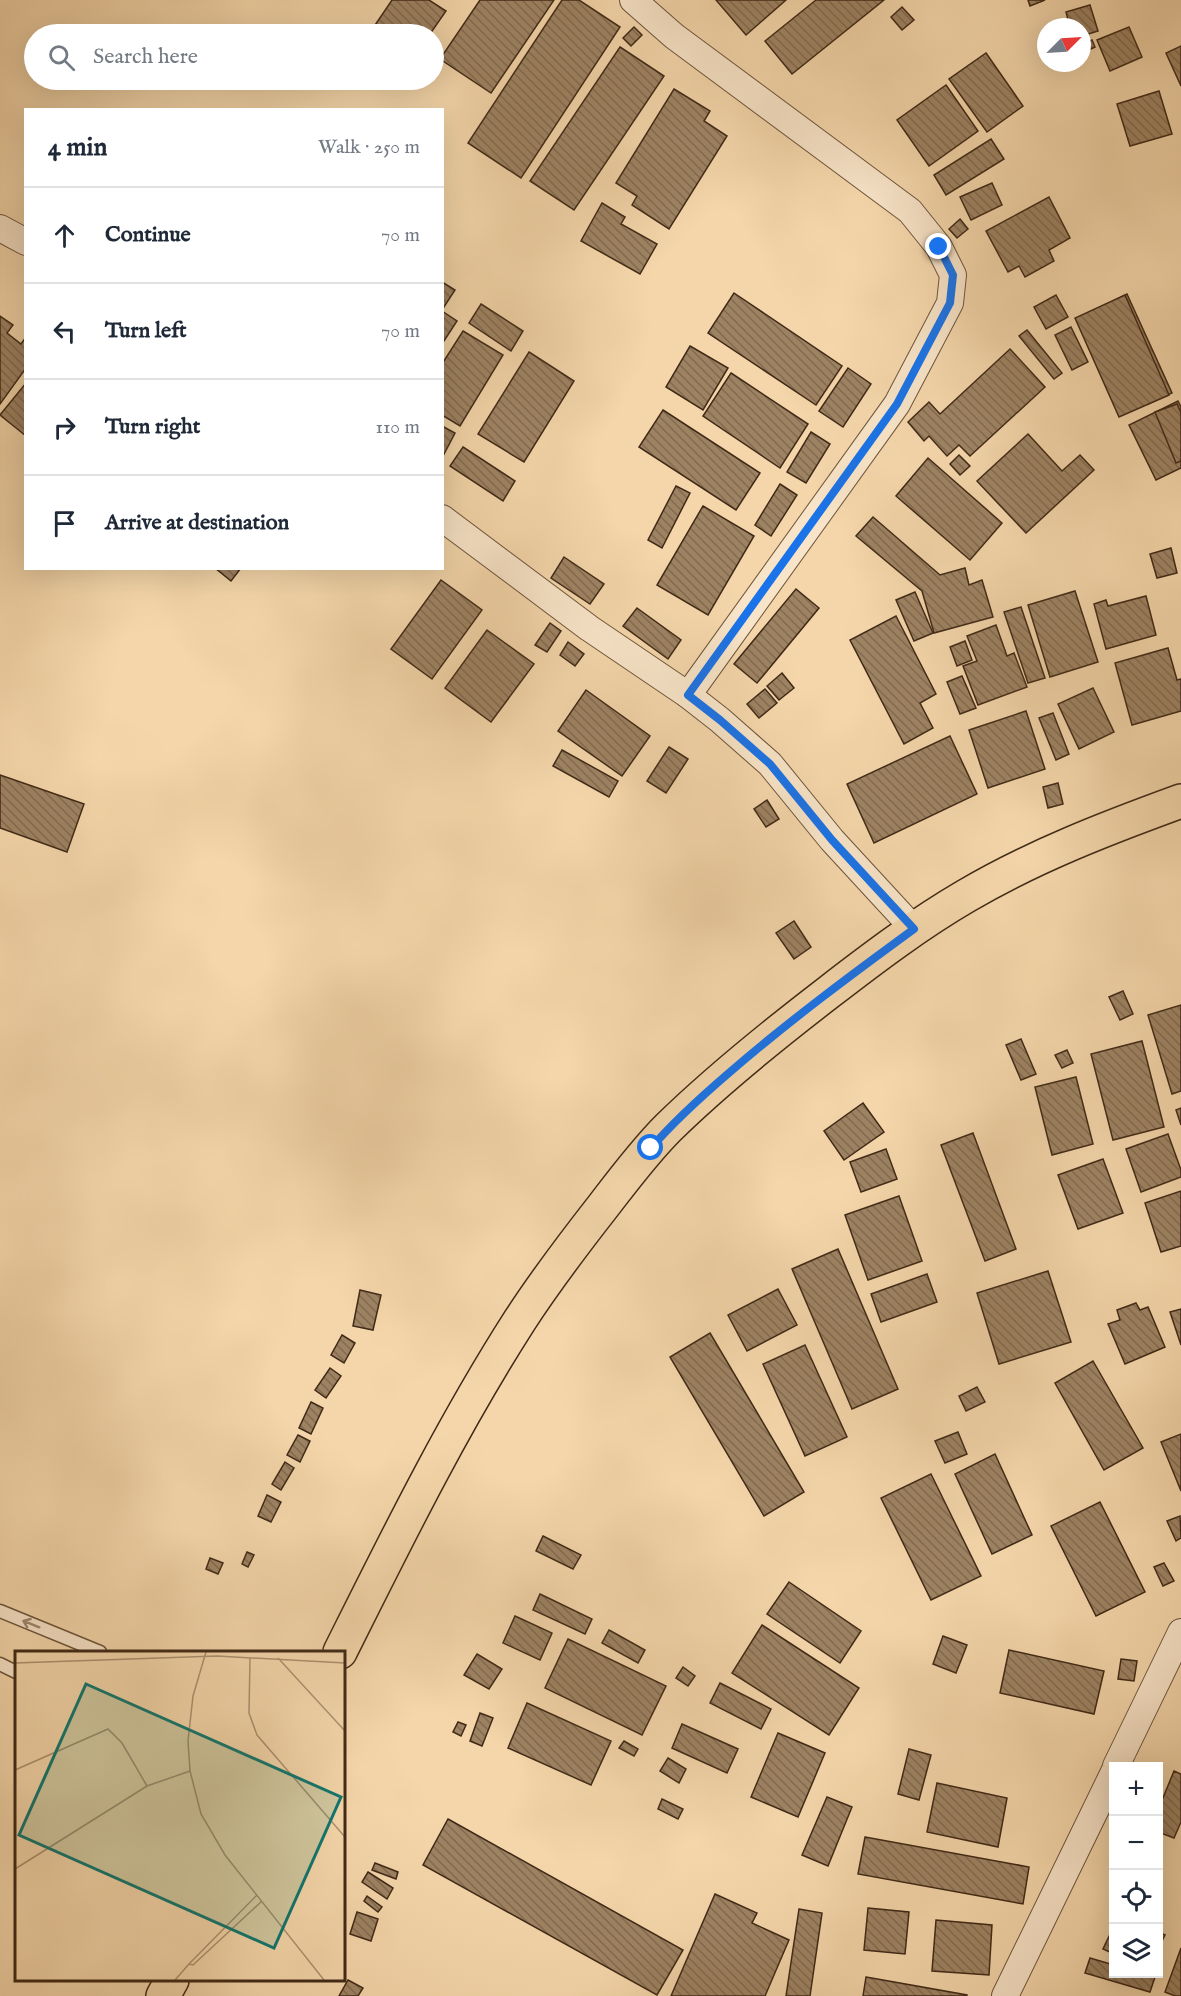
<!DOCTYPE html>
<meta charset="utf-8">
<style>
:root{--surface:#fff;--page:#f6f6f7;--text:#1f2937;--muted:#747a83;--line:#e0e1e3}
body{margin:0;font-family:"IM FELL English",serif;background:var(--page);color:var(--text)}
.controls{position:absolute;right:18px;bottom:18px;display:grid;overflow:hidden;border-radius:0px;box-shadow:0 6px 24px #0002}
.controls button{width:54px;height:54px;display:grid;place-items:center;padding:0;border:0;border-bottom:2px solid var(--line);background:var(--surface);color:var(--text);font:30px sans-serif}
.compass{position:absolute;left:1037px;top:18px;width:54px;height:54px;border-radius:50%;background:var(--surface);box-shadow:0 6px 24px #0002;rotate:66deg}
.stop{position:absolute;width:18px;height:18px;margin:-14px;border:4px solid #1a73e8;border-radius:50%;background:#fff}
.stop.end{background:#1a73e8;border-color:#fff;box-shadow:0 2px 6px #0008}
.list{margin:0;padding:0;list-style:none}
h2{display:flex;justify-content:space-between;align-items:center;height:78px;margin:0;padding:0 24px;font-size:26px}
h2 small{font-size:20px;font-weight:400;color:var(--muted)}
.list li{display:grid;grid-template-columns:39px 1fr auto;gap:18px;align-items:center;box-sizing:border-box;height:96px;padding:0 24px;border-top:2px solid var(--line)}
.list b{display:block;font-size:22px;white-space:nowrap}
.list em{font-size:20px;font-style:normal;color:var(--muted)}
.icon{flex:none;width:33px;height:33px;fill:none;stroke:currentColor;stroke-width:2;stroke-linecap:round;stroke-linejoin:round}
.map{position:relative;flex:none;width:1181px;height:1996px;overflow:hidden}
.search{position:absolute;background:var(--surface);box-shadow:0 6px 24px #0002;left:24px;top:24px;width:420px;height:66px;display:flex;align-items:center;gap:15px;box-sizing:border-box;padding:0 21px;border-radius:33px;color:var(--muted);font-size:22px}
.panel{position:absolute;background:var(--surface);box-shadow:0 6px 24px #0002;left:24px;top:108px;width:420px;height:462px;border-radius:0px}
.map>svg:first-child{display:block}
.building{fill:url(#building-back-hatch);stroke:#402a17;stroke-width:1.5}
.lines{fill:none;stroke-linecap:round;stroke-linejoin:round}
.service-casing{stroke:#6d553c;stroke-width:15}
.minor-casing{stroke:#6d553c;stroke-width:28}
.primary-casing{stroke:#402a17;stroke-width:36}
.service{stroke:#f8e4c8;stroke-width:12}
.minor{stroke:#f8e4c8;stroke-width:26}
.primary{stroke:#f4d6aa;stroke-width:33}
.oneway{stroke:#9c8770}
.route{stroke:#1a73e8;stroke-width:8}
.inset-road{fill:none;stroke:#ac916f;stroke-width:1.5}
.view{fill:#0f766e;fill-opacity:0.15;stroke:#0f766e;stroke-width:3}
.inset-edge{fill:none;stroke:#402a17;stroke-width:3}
</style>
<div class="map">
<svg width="1181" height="1996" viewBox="0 0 1181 1996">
<defs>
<pattern id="building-back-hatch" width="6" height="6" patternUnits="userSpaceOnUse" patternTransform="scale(1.5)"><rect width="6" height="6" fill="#9e8363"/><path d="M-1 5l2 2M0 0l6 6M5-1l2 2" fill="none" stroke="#826b51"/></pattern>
</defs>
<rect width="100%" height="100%" fill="#f4d6aa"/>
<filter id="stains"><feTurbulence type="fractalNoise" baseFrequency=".00333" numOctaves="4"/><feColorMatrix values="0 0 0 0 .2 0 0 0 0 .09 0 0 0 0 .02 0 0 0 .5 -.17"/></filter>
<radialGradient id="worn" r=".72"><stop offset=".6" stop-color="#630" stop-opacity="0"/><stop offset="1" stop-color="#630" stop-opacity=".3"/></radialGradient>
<g class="building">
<path d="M392,0h37l17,11 -16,23h-61z"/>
<path d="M480,0h74l-63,93 -51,-34z"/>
<path d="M562,0h17l41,27 -99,151 -53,-35z"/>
<path d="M716,0h70l-40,35z"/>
<path d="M816,0h68l-92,74 -27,-33z"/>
<path d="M1028,0h17l-15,6z"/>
<path d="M1090,5l8,26 -16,5v-9h-12l-4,-15z"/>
<path d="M902,7l12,13 -12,10 -11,-13z"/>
<path d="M634,27l8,8 -11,11 -8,-8z"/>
<path d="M1129,27l13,30 -32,14 -13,-31z"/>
<path d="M1092,40l3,7 -13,6v-9z"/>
<path d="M1181,46v40l-15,-33z"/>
<path d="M620,47l44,29 -90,134 -44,-29z"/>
<path d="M986,53l37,53 -36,26 -38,-53z"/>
<path d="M946,85l32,46 -49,35 -32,-46z"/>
<path d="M674,89l36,22 -6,10 23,15 -58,93 -37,-24 5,-9 -21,-13z"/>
<path d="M1159,91l13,43 -42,12 -13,-42z"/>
<path d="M991,139l13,20 -58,36 -12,-20z"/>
<path d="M992,183l10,22 -31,15 -11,-23z"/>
<path d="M1049,197l21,41 -21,12 5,11 -29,16 -6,-11 -11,6 -22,-41z"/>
<path d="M602,203l23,14 -4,7 36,20 -17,30 -59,-33z"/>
<path d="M960,219l8,10 -11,9 -8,-9z"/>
<path d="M442,282l13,8 -13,20z"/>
<path d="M734,293l108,73 -26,39 -108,-72z"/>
<path d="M1127,294l45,99 -24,11 -45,-98z"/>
<path d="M1056,295l12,22 -22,12 -12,-22z"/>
<path d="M1125,295l44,100 -50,22 -44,-99z"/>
<path d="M481,304l42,27 -12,20 -42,-28z"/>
<path d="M442,311l15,10 -15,23z"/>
<path d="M0,316l13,9 -6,8 14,11 5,-7v31l-26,36z"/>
<path d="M1071,327l17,35 -16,8 -17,-35z"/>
<path d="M1027,330l35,43 -8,6 -35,-43z"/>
<path d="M463,331l40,24 -43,71 -18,-11v-51z"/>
<path d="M690,346l38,22 -25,42 -37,-23z"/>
<path d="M1010,349l35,38 -75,69 -11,-11 -12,11 -18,-20 -5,5 -16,-19 21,-20 11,12z"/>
<path d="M529,352l45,29 -50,81 -46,-28z"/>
<path d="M848,368l23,16 -28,43 -24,-16z"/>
<path d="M731,373l77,51 -28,44 -77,-52z"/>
<path d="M26,383v53l-26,-21z"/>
<path d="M1178,401l3,6v61l-25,12 -27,-55z"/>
<path d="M1177,404l4,9v48l-5,2 -21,-51z"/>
<path d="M663,410l97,63 -24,37 -97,-63z"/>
<path d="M442,426l13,7 -13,25z"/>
<path d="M811,432l19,12 -24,39 -19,-11z"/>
<path d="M1028,434l34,37 18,-16 14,15 -68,63 -49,-52z"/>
<path d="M463,447l52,34 -12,20 -53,-35z"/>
<path d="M959,455l11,11 -10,9 -10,-11z"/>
<path d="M928,458l74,65 -32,37 -74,-64z"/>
<path d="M780,484l17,11 -26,41 -16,-11z"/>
<path d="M676,486l14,7 -28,55 -14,-8z"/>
<path d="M703,506l51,30 -46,79 -51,-30z"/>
<path d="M873,517l67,58 25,-7 4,17 13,-5 11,37 -59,16 -12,-42 -66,-55z"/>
<path d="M1171,548l6,25 -20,5 -7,-24z"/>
<path d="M564,557l40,27 -14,20 -39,-26z"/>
<path d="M215,568h26l-10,13z"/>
<path d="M441,580l41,30 -50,69 -41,-30z"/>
<path d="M796,589l23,19 -62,75 -23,-19z"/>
<path d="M1075,591l23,71 -48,15 -22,-72z"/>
<path d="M915,592l18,41 -19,8 -18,-41z"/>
<path d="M1146,596l10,39 -50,14 -12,-45 12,-4 2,6z"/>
<path d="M1021,607l24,71 -17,5 -24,-71z"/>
<path d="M637,608l44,32 -13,19 -45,-33z"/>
<path d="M896,616l40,78 -16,9 13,25 -29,16 -54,-104z"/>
<path d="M550,623l11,8 -14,21 -12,-7z"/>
<path d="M996,625l11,31 7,-3 13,34 -49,18 -15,-39 14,-5 -10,-25z"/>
<path d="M487,630l47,34 -43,58 -46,-34z"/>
<path d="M965,641l7,19 -15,6 -7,-19z"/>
<path d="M568,642l16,12 -9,12 -15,-11z"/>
<path d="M1168,648l9,32 4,-1v32l-49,14 -17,-62z"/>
<path d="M782,673l12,15 -15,12 -12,-14z"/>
<path d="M962,676l14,32 -16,6 -13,-32z"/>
<path d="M1093,688l21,44 -35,17 -21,-45z"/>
<path d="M765,689l12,14 -18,15 -12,-14z"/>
<path d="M586,690l64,46 -28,40 -64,-45z"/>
<path d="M1026,711l19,58 -57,19 -19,-58z"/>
<path d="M1053,713l16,41 -13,6 -17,-42z"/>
<path d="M950,736l27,58 -103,49 -27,-59z"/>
<path d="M669,747l19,12 -22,34 -19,-12z"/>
<path d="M562,750l56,31 -9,16 -56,-31z"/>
<path d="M0,775l84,29 -17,48 -67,-24z"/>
<path d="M1058,783l5,21 -15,4 -5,-21z"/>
<path d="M767,800l12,19 -13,8 -12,-18z"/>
<path d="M794,921l17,26 -17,12 -18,-26z"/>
<path d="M1123,991l10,23 -13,6 -11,-23z"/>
<path d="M1181,1005v86l-9,3 -24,-79z"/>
<path d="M1021,1039l15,35 -15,6 -15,-35z"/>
<path d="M1142,1041l22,86 -51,13 -22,-86z"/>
<path d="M1067,1050l6,13 -11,5 -7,-13z"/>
<path d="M1076,1077l17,67 -41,11 -17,-68z"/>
<path d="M863,1103l21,29 -40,28 -20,-29z"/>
<path d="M1181,1108v17l-5,-15z"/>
<path d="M973,1133l43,116 -31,12 -44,-116z"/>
<path d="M1168,1134l13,36v7l-40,15 -15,-43z"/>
<path d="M886,1149l11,30 -36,13 -11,-30z"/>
<path d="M1103,1159l20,54 -45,16 -20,-54z"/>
<path d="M1181,1191v55l-20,6 -16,-49z"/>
<path d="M899,1196l23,65 -54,19 -23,-65z"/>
<path d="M838,1249l60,140 -46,20 -60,-140z"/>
<path d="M1048,1271l23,71 -72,22 -22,-71z"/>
<path d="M927,1274l10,28 -56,20 -10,-28z"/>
<path d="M778,1289l19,36 -50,26 -19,-36z"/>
<path d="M360,1290l21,5 -8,35 -20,-4z"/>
<path d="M1136,1303l4,7 8,-3 17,40 -40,17 -17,-40 12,-4 -3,-10z"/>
<path d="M1181,1309v36l-11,-33z"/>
<path d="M710,1333l94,159 -40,24 -94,-159z"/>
<path d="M342,1335l13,8 -11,20 -13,-8z"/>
<path d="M805,1345l42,92 -42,19 -42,-92z"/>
<path d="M1093,1361l50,87 -39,22 -49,-87z"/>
<path d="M330,1368l11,8 -15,22 -11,-8z"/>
<path d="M977,1387l8,15 -19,9 -7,-15z"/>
<path d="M311,1402l12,6 -12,26 -12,-6z"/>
<path d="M958,1432l9,22 -22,9 -10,-22z"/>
<path d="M1181,1434v57l-20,-49z"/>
<path d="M298,1435l12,6 -10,21 -13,-7z"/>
<path d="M995,1454l37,81 -40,19 -37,-80z"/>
<path d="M285,1462l9,6 -13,22 -9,-6z"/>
<path d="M931,1474l50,102 -50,24 -50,-102z"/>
<path d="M267,1495l14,7 -10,20 -13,-6z"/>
<path d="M1100,1502l45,90 -49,24 -45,-90z"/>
<path d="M1180,1516l1,22 -5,3 -9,-20z"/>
<path d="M543,1536l38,19 -8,14 -37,-18z"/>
<path d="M247,1552l7,3 -6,12 -6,-3z"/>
<path d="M210,1558l13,5 -5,11 -12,-5z"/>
<path d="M1164,1563l10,18 -11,5 -9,-19z"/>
<path d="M789,1582l72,49 -21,32 -73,-49z"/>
<path d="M540,1594l52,25 -7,15 -52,-24z"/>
<path d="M515,1616l37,17 -12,27 -37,-17z"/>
<path d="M762,1625l97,63 -30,47 -97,-62z"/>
<path d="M609,1630l36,20 -7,13 -36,-20z"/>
<path d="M943,1636l24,9 -11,28 -23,-9z"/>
<path d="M568,1639l98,47 -24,49 -97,-47z"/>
<path d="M1009,1650l95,21 -10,43 -94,-21z"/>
<path d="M477,1654l25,15 -13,20 -25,-14z"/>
<path d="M1121,1659l16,2 -3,20 -16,-2z"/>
<path d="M683,1667l12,9 -7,10 -12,-8z"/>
<path d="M720,1683l51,26 -10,20 -51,-26z"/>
<path d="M527,1703l84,38 -20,44 -83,-37z"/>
<path d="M480,1713l13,5 -11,28 -12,-5z"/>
<path d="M458,1722l8,3 -5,11 -8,-4z"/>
<path d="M682,1724l56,25 -11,24 -55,-25z"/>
<path d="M778,1733l47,20 -27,64 -47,-20z"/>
<path d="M624,1741l14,8 -4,7 -15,-8z"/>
<path d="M909,1749l22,6 -12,45 -21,-6z"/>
<path d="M668,1758l18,11 -7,14 -19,-12z"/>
<path d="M1174,1771l7,3v48l-7,16 -16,-6v-22z"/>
<path d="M937,1783l70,15 -9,49 -71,-15z"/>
<path d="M827,1797l25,10 -24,59 -26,-11z"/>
<path d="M662,1799l21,10 -5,10 -20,-10z"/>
<path d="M448,1819l235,131 -26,45 -234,-130z"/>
<path d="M865,1837l164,30 -6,37 -165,-30z"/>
<path d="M375,1863l23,9 -2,7 -24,-9z"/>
<path d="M368,1872l25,16 -6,11 -25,-17z"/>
<path d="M715,1894l42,19 -5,10 37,17 -24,56h-94z"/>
<path d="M367,1896l15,11 -4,5 -14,-11z"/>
<path d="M868,1908l41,4 -4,42 -41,-4z"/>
<path d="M799,1909l23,4 -12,83h-24z"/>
<path d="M357,1912l21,7 -7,22 -21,-7z"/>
<path d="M936,1920l56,5 -3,50 -57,-4z"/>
<path d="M1114,1926v28l-11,-5z"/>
<path d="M1158,1932l7,3 -7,14z"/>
<path d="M1181,1948v48h-6l-10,-4z"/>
<path d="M1090,1958l24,7v9h28l13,3 -5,15 -65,-19z"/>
<path d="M866,1977l101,18v1h-104z"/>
<path d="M348,1980l15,8 -5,8h-19z"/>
</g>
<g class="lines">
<defs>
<g id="service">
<path d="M0,1611l100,41"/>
<path d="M0,1664l16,8"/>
</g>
<g id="minor">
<path d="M633,0l41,36 236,175 29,36 14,28 -3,28 -53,101 -209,291"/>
<path d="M0,228l26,14"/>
<path d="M442,518l147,110 99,67 32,25 50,44 62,76 82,89"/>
<path d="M1116,1766l65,-134"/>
<path d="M1005,1996l109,-224"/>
</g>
<g id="primary">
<path d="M340,1652c56,-112 112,-226 180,-332 26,-40 55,-78 84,-115 20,-26 41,-54 64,-77 50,-49 105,-93 161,-136 44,-34 89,-68 137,-96 68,-40 141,-68 215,-95"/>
<path d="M163,1996l9,-16"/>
</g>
</defs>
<use href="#service" class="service-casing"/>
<use href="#minor" class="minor-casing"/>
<use href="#primary" class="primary-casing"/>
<use href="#service" class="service"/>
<use href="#minor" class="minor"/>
<use href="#primary" class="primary"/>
</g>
<defs><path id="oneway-shaft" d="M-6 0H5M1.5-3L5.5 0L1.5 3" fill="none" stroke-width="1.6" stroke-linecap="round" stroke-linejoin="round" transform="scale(1.5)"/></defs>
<use class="oneway" href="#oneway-shaft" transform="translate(31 1624) rotate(-158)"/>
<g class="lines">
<path class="route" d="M651,1148c24,-28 51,-52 79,-76 59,-51 121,-97 184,-143l-82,-89 -62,-76 -50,-44 -32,-25 209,-291 53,-101 3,-28 -14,-28"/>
</g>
<g transform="translate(15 1651)">
<rect width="330" height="330" fill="#f4d6aa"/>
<path class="inset-road" d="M191,1l-13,44 -5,45 2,30 11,43 24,41 99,125M235,7l-1,55 8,22 88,102M263,7l67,73M0,12l202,-7 128,7M0,119l93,-41 14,14 25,43M0,218l132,-83 43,-15M174,313l68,-69M174,313l4,1 69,-64M160,329l14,-16"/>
<path class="view" d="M71,33l255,113 -67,151 -255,-113z"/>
<rect width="330" height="330" class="inset-edge"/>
</g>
<rect width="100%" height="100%" filter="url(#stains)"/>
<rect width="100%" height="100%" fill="url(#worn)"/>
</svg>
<div class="controls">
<button>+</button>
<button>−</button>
<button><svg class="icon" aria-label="locate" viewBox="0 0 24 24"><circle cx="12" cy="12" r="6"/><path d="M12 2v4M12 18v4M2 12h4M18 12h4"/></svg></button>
<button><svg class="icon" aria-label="layers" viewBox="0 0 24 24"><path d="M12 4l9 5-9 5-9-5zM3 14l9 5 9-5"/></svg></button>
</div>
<svg class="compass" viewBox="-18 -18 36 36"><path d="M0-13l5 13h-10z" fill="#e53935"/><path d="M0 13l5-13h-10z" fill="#747a83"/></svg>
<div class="stop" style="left:651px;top:1148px"></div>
<div class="stop end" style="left:939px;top:247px"></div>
<div class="search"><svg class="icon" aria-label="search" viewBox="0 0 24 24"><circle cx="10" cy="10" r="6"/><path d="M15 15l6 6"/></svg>Search here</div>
<section class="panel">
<h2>4 min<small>Walk · 250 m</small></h2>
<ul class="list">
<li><svg class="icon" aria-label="ahead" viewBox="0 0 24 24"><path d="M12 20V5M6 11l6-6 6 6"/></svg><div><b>Continue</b></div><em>70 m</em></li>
<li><svg class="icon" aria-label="left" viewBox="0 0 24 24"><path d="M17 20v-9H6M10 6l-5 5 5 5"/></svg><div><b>Turn left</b></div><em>70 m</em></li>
<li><svg class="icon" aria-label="right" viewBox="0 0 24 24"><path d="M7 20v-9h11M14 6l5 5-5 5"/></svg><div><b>Turn right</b></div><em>110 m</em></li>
<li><svg class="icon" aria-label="arrive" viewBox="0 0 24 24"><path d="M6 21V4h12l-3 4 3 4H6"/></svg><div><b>Arrive at destination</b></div></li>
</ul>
</section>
</div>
